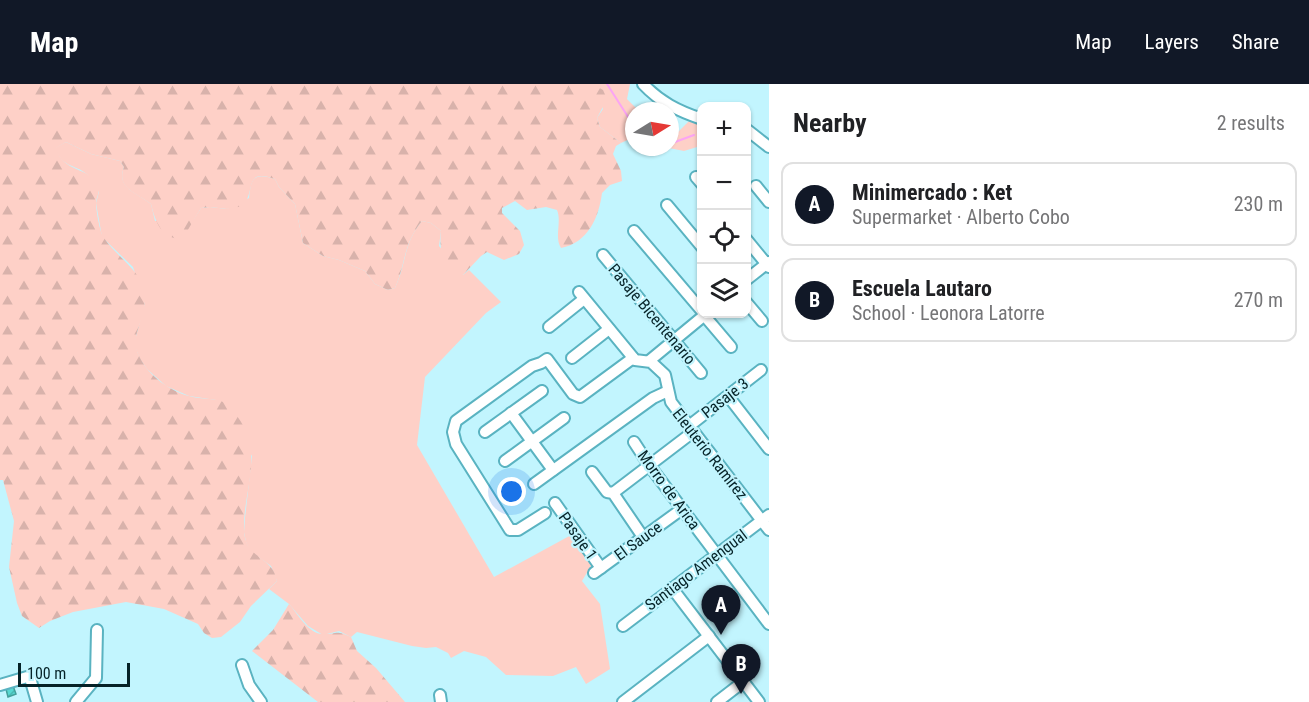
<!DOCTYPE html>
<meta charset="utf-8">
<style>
:root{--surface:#fff;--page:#f2f2f2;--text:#202124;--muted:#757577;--line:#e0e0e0;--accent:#111827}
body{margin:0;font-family:"Roboto Condensed",sans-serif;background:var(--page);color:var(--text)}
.controls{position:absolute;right:18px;top:18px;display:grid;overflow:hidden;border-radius:12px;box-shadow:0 2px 4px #0004}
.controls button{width:54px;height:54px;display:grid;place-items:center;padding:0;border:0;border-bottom:2px solid var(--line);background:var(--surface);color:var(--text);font:30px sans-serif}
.compass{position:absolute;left:625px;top:18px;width:54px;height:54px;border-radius:50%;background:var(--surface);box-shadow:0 2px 4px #0004;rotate:79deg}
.scale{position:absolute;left:18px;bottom:15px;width:112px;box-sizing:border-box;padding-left:6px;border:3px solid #052227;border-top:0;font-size:16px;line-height:21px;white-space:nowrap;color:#052227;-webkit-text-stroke:4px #c2f5fe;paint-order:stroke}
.you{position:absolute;left:512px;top:408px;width:21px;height:21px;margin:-15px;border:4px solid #fff;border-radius:50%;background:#1a73e8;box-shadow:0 0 0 9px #1a73e833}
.badge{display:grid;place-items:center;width:39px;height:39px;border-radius:50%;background:var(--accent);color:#fff;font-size:20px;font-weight:700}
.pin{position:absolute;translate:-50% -50px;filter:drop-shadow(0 2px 3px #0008)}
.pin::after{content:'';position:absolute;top:32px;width:21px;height:18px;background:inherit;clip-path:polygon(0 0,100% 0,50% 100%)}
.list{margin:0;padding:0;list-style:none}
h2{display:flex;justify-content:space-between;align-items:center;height:78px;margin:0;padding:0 24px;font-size:26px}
h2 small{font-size:20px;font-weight:400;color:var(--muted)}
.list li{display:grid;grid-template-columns:39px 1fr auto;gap:18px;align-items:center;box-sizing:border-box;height:84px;margin:0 12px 12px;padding:0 12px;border:2px solid var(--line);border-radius:12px}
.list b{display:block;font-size:22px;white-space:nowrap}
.list p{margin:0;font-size:20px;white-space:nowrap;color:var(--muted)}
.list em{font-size:20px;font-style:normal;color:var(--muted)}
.icon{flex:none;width:33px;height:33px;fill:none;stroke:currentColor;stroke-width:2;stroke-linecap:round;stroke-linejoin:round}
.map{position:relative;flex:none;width:769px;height:618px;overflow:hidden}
header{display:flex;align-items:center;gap:36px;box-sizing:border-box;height:84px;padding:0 30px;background:var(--accent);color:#fff}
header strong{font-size:28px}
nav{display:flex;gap:33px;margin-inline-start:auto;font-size:21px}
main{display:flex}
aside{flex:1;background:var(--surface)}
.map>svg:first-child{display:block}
.grass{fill:#fed0c7}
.forest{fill:url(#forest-firs)}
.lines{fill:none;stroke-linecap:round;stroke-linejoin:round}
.stream{stroke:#fba4f4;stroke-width:2}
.building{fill:url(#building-hatch);stroke:#429f99;stroke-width:1.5}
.minor-casing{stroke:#5ab3c1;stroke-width:14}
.minor{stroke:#fff;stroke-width:10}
.labels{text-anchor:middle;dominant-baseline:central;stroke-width:4.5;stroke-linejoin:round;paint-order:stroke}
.street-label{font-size:16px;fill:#052227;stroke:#c2f5fe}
</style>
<header>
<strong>Map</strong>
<nav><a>Map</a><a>Layers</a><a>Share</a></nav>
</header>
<main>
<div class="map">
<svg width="769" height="618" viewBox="0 0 769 618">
<defs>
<pattern id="forest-firs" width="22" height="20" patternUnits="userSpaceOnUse" patternTransform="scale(1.5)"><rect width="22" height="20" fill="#fed0c7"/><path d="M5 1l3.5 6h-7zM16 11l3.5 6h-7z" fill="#d8b2ab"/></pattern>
<pattern id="building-hatch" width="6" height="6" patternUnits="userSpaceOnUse" patternTransform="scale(1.5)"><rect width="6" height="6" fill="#55d8d1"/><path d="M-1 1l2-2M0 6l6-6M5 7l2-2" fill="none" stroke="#49b9b3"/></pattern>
</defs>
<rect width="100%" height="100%" fill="#c2f5fe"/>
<g class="grass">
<path d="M593,0h37l-3,15 12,12h-5v26l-13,6 -21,-16 -3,-9 6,-9z"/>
<path d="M693,33l8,1v22l-4,7 -13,4 -20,-4h6v-13l8,-2z"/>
<path d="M66,58l25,12 29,7 4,6c-8,21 12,25 27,37l4,17 39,-2 7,-11 9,-1 17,2 22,-11c2,-20 5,-26 26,-19l4,8 16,17 8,39 20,13 16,4 26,11 10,13 13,6 7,-2c12,-26 8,-44 27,-67l9,2 10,8 -2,15 24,29 6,-5 32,32 -15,11 -61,64 -8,68 77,132 79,-43 19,30 -10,17 18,23 10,65 -24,15 -10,-17 -23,9 -47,-1 -20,-18 -22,-6 -13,7 -3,-5 -12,-6 -10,1 -14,-2 -55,-14 -6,5 -12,-6 -16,4 -15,-9 -19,-22 -20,-15 8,-8 -6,-15 -21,-15 -4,-9 -2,-10 1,-14 7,-62 -36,-56 -27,-4 -23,-10 -19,-17 -7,-10 -6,-15 11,-41 -12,-36 -31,-30 -6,-34 3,-11c-3,-5 -6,-13 -11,-17 -14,-12 -25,-6 -33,-27z"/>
</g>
<g class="forest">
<path d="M0,0h593l10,6 4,9 -10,19 3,9 21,16 -5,3 -3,8 8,17 1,10 -12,4 -8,8c-3,24 -14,50 -41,55 -7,-11 1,-26 -4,-38l-11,-3 -19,3 -12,-9 -13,7v5l18,18 4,14 -5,9 -15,6 -17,-8 -6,4 -18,19 -11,-3c-10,-15 -13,-23 -11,-41l-10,-8 -9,-2c-19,23 -16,42 -27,67l-7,2 -13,-6 -10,-13 -26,-11 -16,-4 -20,-13 -8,-39 -16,-17 -4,-8c-31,-11 -19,11 -32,27l-16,3 -17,-2 -9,1 -15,25 -8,6c-18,-3 -23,-19 -27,-35 -16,-12 -35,-16 -27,-37l-4,-6 -29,-7 -25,-12 -10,6c7,25 32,18 42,37 3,7 -2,12 -2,18 0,6 4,31 8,35 15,22 41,33 41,63 0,22 -17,34 -5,57 9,18 30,33 49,38 13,4 29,1 40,9 3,2 6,7 8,11 28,38 6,73 7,114 1,30 28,25 33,51l-26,25 -11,16 -19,15 -9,1 -8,-5 -6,-9 -34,-15 -38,-7 -53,10 -23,9 -11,7 -17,-12 -5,-13 -8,-36 5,-46 -11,-41h-3z"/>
<path d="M289,520c8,9 20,30 33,30 15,1 12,-5 29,3l6,14 19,17 29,34h-87l-66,-51 21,-21z"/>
</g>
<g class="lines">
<g class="stream">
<path d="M607,0l23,36 4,3"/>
<path d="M670,57l5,1 19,-7"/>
</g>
</g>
<path class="building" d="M12,599l4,11 -8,3 -3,-12z"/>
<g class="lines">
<defs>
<g id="minor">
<path d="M643,0c17,18 35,27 59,35"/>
<path d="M746,45l23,18"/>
<path d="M696,93l6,7"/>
<path d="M756,102l13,16"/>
<path d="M667,121l35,42"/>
<path d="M634,147l68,80"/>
<path d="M746,155l23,28"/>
<path d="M603,171l98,118"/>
<path d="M746,196l23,-18"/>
<path d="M579,208l56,68 16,2 14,13 6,27 98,128"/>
<path d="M746,218l16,19"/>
<path d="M703,230l28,33"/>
<path d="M549,243l35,-28"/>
<path d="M572,274l37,-29"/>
<path d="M649,277l57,-47"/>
<path d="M728,312l41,53"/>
<path d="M511,329l42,57"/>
<path d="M689,342l72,-56"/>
<path d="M485,348l57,-41"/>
<path d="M634,358l15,23 120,159"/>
<path d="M505,377l59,-43"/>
<path d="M592,388l15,20 6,1 30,44"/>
<path d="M534,400l119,-86 15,-7"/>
<path d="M613,409l80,-61"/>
<path d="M555,419l46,65"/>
<path d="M545,429l-27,17h-8l-54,-86 -3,-12 3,-11 76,-55 9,-3 6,-4 26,35 7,3 53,-39"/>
<path d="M594,489l88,-64"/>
<path d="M672,504l87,114"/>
<path d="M623,542l146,-111"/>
<path d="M242,581l7,20 12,17"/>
<path d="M0,601l27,-8 3,1 7,24"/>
<path d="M440,611l1,7"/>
<path d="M76,618l20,-24 1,-48"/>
<path d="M623,618l86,-66"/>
<path d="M717,618l26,-20"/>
</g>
</defs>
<use href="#minor" class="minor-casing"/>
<use href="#minor" class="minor"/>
</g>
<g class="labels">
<g class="street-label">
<text transform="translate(652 230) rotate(50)">Pasaje Bicentenario</text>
<text transform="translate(725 314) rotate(-38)">Pasaje 3</text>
<text transform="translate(710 370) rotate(52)">Eleuterio Ramírez</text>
<text transform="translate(669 406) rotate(54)">Morro de Arica</text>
<text transform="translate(578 452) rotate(55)">Pasaje 1</text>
<text transform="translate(638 457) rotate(-36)">El Sauce</text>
<text transform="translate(696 486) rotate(-37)">Santiago Amengual</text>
</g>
</g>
</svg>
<div class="controls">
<button>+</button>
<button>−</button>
<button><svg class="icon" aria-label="locate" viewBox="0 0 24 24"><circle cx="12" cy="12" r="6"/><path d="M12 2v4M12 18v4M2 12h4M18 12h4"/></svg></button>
<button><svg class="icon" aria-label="layers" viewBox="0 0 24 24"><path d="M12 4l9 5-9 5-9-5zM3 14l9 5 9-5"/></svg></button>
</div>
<svg class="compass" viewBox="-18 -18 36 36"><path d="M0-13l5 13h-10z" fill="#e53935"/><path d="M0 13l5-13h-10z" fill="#757577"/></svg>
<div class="scale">100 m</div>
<div class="you"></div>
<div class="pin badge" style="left:721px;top:551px">A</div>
<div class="pin badge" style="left:741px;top:610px">B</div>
</div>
<aside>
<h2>Nearby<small>2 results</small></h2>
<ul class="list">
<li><span class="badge">A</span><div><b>Minimercado : Ket</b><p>Supermarket · Alberto Cobo</p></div><em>230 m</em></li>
<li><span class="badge">B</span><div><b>Escuela Lautaro</b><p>School · Leonora Latorre</p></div><em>270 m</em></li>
</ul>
</aside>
</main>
